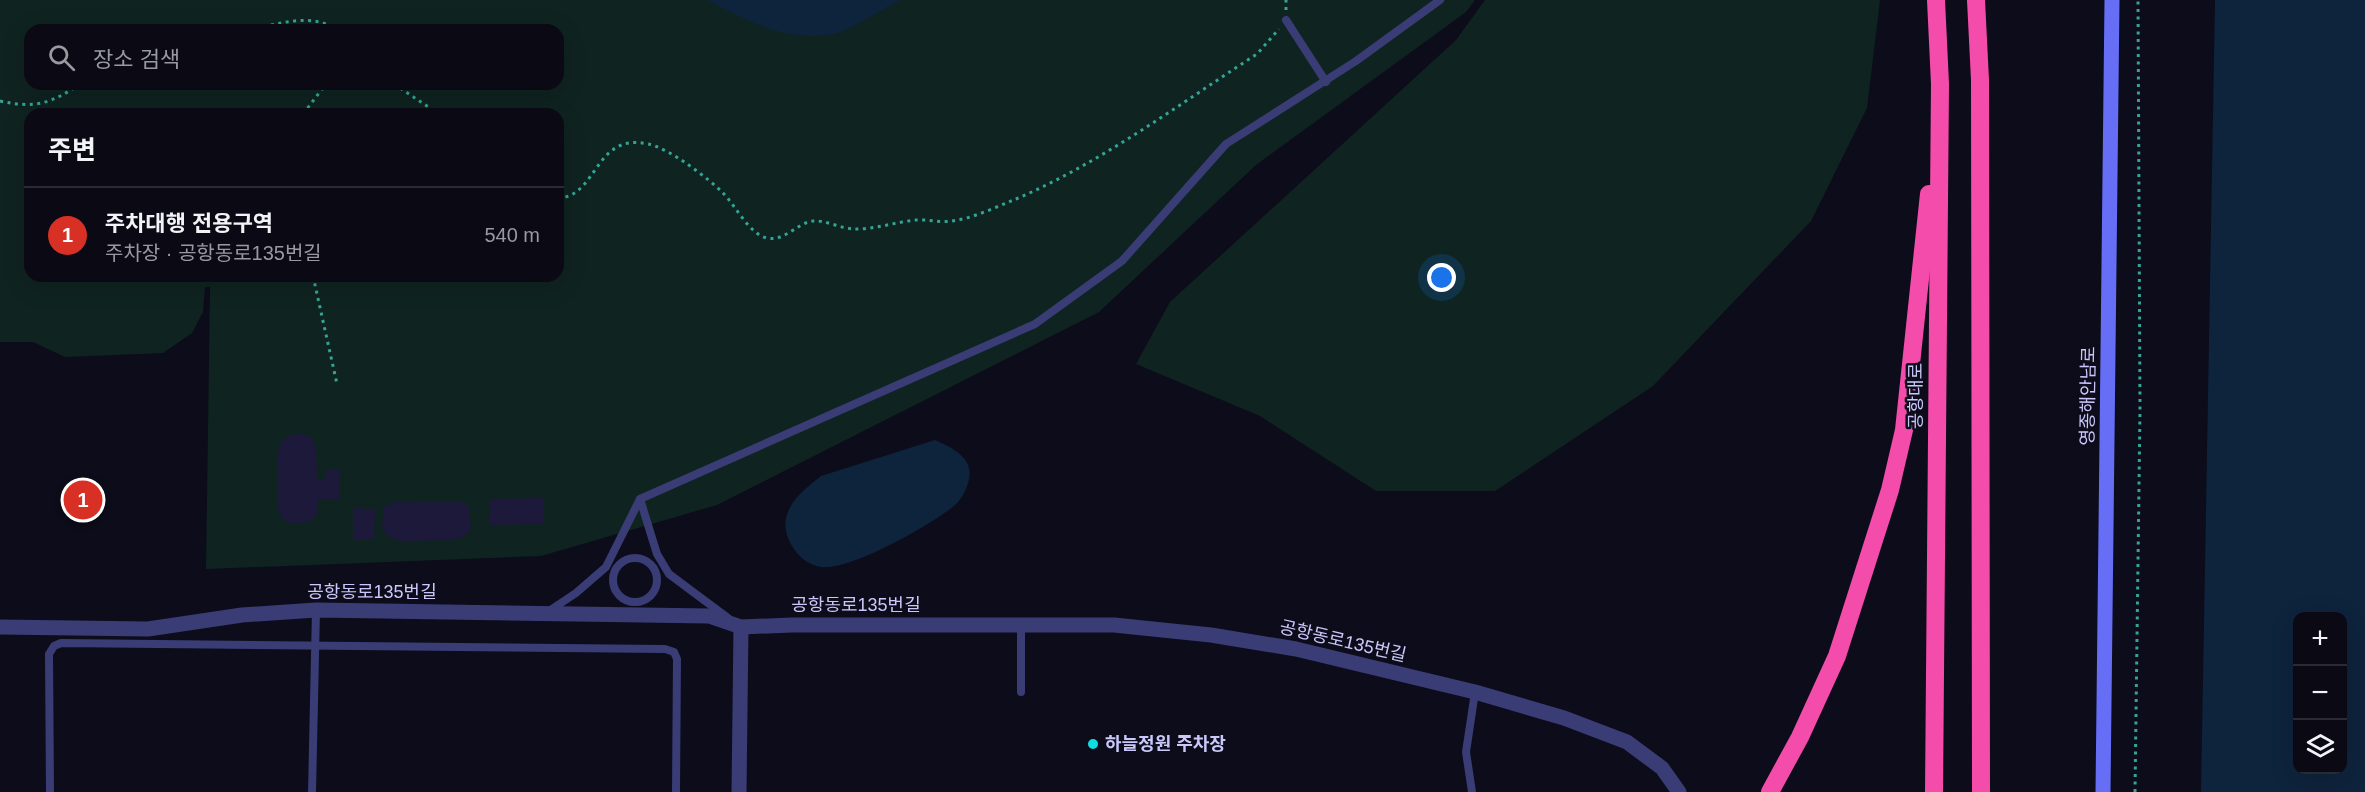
<!DOCTYPE html>
<html lang="ko">
<meta charset="utf-8">
<style>
:root{--surface:#0a0914;--page:#13121d;--text:#f1f3f6;--muted:#999aa0;--line:#2a2a34;--accent:#d93025}
body{margin:0;font-family:Arial,"Noto Sans KR",sans-serif;background:var(--page);color:var(--text)}
.controls{position:absolute;right:18px;bottom:18px;display:grid;overflow:hidden;border-radius:12px;box-shadow:0 6px 24px #0002}
.controls button{width:54px;height:54px;display:grid;place-items:center;padding:0;border:0;border-bottom:2px solid var(--line);background:var(--surface);color:var(--text);font:30px sans-serif}
.you{position:absolute;left:1442px;top:278px;width:21px;height:21px;margin:-15px;border:4px solid #fff;border-radius:50%;background:#1a73e8;box-shadow:0 0 0 9px #1a73e833}
.badge{display:grid;place-items:center;width:39px;height:39px;border-radius:50%;background:var(--accent);color:#fff;font-size:20px;font-weight:700}
.pin{position:absolute;translate:-50% -50%;border:3px solid #fff;box-shadow:0 2px 6px #0006}
.list{margin:0;padding:0;list-style:none}
h2{display:flex;justify-content:space-between;align-items:center;height:78px;margin:0;padding:0 24px;font-size:26px}
h2 small{font-size:20px;font-weight:400;color:var(--muted)}
.list li{display:grid;grid-template-columns:39px 1fr auto;gap:18px;align-items:center;box-sizing:border-box;height:96px;padding:0 24px;border-top:2px solid var(--line)}
.list b{display:block;font-size:22px;white-space:nowrap}
.list p{margin:0;font-size:20px;white-space:nowrap;color:var(--muted)}
.list em{font-size:20px;font-style:normal;color:var(--muted)}
.icon{flex:none;width:33px;height:33px;fill:none;stroke:currentColor;stroke-width:2;stroke-linecap:round;stroke-linejoin:round}
.map{position:relative;flex:none;width:2365px;height:792px;overflow:hidden}
.search{position:absolute;background:var(--surface);box-shadow:0 6px 24px #0002;left:24px;top:24px;width:540px;height:66px;display:flex;align-items:center;gap:15px;box-sizing:border-box;padding:0 21px;border-radius:18px;color:var(--muted);font-size:22px}
.panel{position:absolute;background:var(--surface);box-shadow:0 6px 24px #0002;left:24px;top:108px;width:540px;height:174px;border-radius:18px}
.map>svg:first-child{display:block}
.green{fill:#0f2321;fill-rule:evenodd}
.water{fill:#0e233c;fill-rule:evenodd}
.building{fill:#1d193a}
.lines{fill:none;stroke-linecap:round;stroke-linejoin:round}
.path{stroke:#34a494;stroke-width:3;stroke-dasharray:3 4.5;stroke-linecap:butt}
.lane{stroke:#3a3c76;stroke-width:8}
.street{stroke:#3a3c76;stroke-width:15}
.secondary{stroke:#666ef5;stroke-width:15}
.highway{stroke:#f34caa;stroke-width:18}
.poi-dot{fill:#0fdde1;stroke:#0d0c1a;stroke-width:2}
.labels{text-anchor:middle;dominant-baseline:central;stroke-width:5;stroke-linejoin:round;paint-order:stroke}
.street-label{font-size:18px;fill:#cac8fb;stroke:#0d0c1a}
.poi-label{font-size:18px;font-weight:bold;fill:#cac8fb;stroke:#0d0c1a;text-anchor:start}
</style>
<div class="map">
<svg width="2365" height="792" viewBox="0 0 2365 792">
<rect width="100%" height="100%" fill="#0d0c1a"/>
<g class="green">
<path d="M0,0h1475l-9,12 -210,153 -157,147 -382,193 -176,51 -335,13 4,-282h-5l-2,25 -11,21 -29,20 -98,4 -32,-15h-33zM30,30h528v54h-528zM30,114h528v162h-528z"/>
<path d="M1485,0h395l-13,108 -56,113 -158,165 -158,105h-119l-116,-75 -124,-52 34,-62 286,-262z"/>
</g>
<g class="water">
<path d="M707,0h194c-17,8 -52,31 -67,34 -49,9 -86,-13 -127,-34z"/>
<path d="M2215,0h150v792h-164zM2342,616v154h-44v-154z"/>
<path d="M935,440c13,6 30,13 34,28 3,12 -6,30 -14,37 -22,19 -99,62 -128,62 -19,1 -34,-14 -40,-32 -8,-26 15,-44 34,-59z"/>
</g>
<g class="building">
<path d="M302,434l9,3 5,11 1,32h9v-11h13v30h-22v15l-6,7 -21,3 -7,-5 -5,-10v-56l3,-11 9,-7z"/>
<path d="M543,498v26l-53,1 -1,-26z"/>
<path d="M462,501l7,6 2,22 -5,6 -10,5 -56,1 -11,-4 -7,-9 2,-21 12,-5z"/>
<path d="M353,508l22,1 -1,31h-21z"/>
</g>
<g class="lines">
<g class="path">
<path d="M1286,10v-10"/>
<path d="M249,30c29,-6 62,-18 89,0"/>
<path d="M394,84l45,30"/>
<path d="M0,101c35,8 52,2 80,-17"/>
<path d="M303,114l23,-30"/>
<path d="M558,198c40,-1 36,-66 90,-54 21,4 60,34 75,49 13,13 26,41 44,45 17,4 30,-15 46,-17 12,-1 27,7 40,8 20,1 42,-7 63,-9 11,-1 24,3 36,1 22,-3 44,-14 64,-22 86,-37 162,-94 241,-145l22,-25"/>
<path d="M313,276l24,108"/>
<path d="M2135,792l5,-383 -2,-409"/>
</g>
<g class="lane">
<path d="M1286,20l40,62"/>
<path d="M640,499l17,55 12,20 59,44"/>
<circle cx="635" cy="580" r="22"/>
<path d="M549,611l27,-18 30,-26 34,-68 395,-175 87,-63 104,-117 130,-83 84,-61"/>
<path d="M1021,692v-67"/>
<path d="M50,792l-1,-138 5,-8 7,-3 604,6 9,3 3,7 -1,133"/>
<path d="M312,792l4,-182"/>
<path d="M1472,792l-6,-40 9,-60"/>
</g>
<g class="street">
<path d="M0,627l148,2 94,-14 74,-5 393,6 32,11 51,-2h322l97,10 85,14 179,43 89,26 63,24 35,26 17,24"/>
<path d="M739,792l2,-165"/>
</g>
<path class="secondary" d="M2103,792l9,-792"/>
<g class="highway">
<path d="M1976,0l4,80 1,712"/>
<path d="M1770,792l30,-55 37,-81 53,-166 14,-60 25,-236"/>
<path d="M1934,792l6,-708 -4,-84"/>
</g>
</g>
<circle class="poi-dot" cx="1093" cy="744" r="6"/>
<g class="labels">
<g class="street-label">
<text transform="translate(1916 396) rotate(-90)">공항대로</text>
<text transform="translate(2088 396) rotate(-89)">영종해안남로</text>
<text x="372" y="592">공항동로135번길</text>
<text x="856" y="605">공항동로135번길</text>
<text transform="translate(1343 641) rotate(13)">공항동로135번길</text>
</g>
<g class="poi-label">
<text x="1105" y="744">하늘정원 주차장</text>
</g>
</g>
</svg>
<div class="controls">
<button>+</button>
<button>−</button>
<button><svg class="icon" aria-label="layers" viewBox="0 0 24 24"><path d="M12 4l9 5-9 5-9-5zM3 14l9 5 9-5"/></svg></button>
</div>
<div class="you"></div>
<div class="pin badge" style="left:83px;top:500px">1</div>
<div class="search"><svg class="icon" aria-label="search" viewBox="0 0 24 24"><circle cx="10" cy="10" r="6"/><path d="M15 15l6 6"/></svg>장소 검색</div>
<section class="panel">
<h2>주변<small></small></h2>
<ul class="list">
<li><span class="badge">1</span><div><b>주차대행 전용구역</b><p>주차장 · 공항동로135번길</p></div><em>540 m</em></li>
</ul>
</section>
</div>
